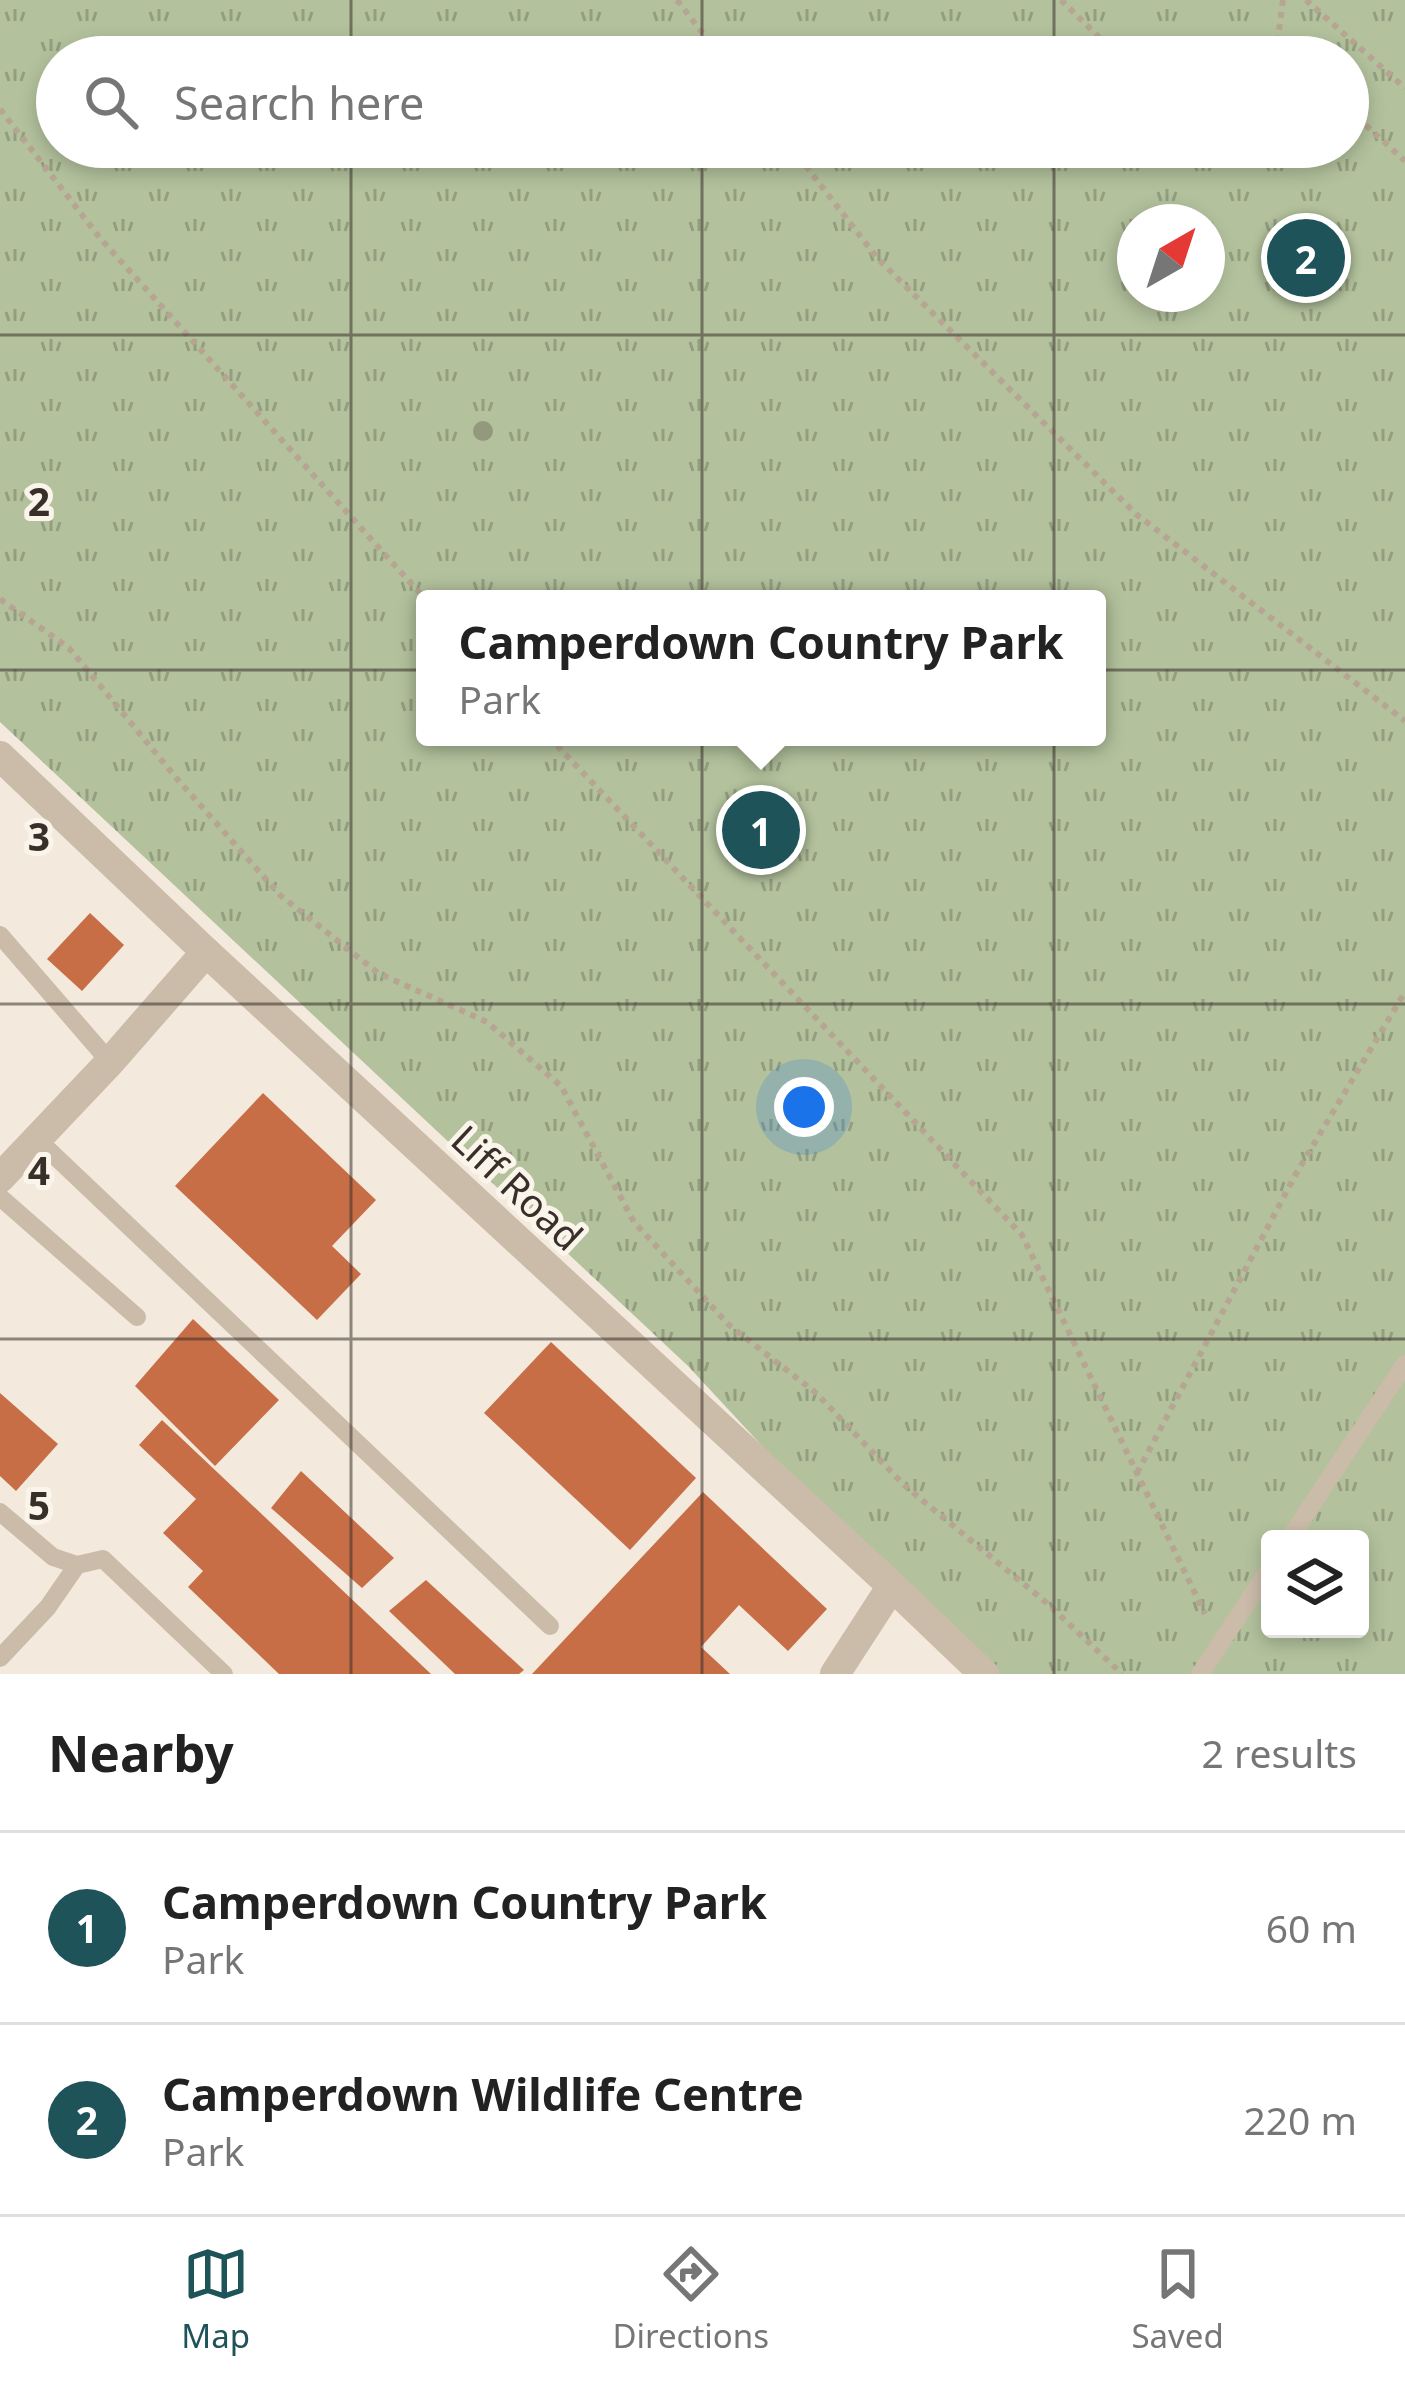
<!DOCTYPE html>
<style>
:root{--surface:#fff;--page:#f6f6f6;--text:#222;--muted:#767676;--line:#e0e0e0;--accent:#1e535a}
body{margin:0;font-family:"Noto Sans",sans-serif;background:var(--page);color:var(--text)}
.controls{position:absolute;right:36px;bottom:36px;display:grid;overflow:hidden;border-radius:12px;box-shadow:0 6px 18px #0003}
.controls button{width:108px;height:108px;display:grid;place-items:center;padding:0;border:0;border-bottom:3px solid var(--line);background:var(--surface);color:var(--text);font:60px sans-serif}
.compass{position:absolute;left:1117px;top:204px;width:108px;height:108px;border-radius:50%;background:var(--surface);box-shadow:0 6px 18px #0003;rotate:39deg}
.you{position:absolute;left:804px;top:1107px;width:42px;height:42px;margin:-30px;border:9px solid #fff;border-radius:50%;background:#1a73e8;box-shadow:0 0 0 18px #1a73e833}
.badge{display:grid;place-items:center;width:78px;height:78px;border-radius:50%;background:var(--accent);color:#fff;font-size:39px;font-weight:700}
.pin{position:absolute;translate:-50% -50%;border:6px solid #fff;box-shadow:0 3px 12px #0006}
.popup{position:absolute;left:416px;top:590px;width:690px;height:156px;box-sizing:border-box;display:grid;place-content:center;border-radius:12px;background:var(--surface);filter:drop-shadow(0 3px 9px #0005);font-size:39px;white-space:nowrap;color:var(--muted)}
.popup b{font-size:45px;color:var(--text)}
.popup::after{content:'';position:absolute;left:50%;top:100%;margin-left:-24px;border:24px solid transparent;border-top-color:var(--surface)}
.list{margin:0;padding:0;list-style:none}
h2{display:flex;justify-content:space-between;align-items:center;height:156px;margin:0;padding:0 48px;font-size:51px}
h2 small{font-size:39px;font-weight:400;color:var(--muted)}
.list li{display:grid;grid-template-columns:78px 1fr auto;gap:36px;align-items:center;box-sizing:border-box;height:192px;padding:0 48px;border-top:3px solid var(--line)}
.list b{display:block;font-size:45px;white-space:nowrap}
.list p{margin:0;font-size:39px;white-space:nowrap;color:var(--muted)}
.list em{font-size:39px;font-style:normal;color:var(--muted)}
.icon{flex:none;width:66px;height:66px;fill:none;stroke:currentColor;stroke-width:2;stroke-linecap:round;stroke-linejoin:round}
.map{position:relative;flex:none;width:1405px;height:1674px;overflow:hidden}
.search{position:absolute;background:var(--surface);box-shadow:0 6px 18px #0003;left:36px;right:36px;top:36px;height:132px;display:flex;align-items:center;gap:30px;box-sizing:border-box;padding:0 42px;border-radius:66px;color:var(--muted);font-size:45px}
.sheet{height:540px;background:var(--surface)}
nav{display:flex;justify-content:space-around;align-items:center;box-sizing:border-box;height:168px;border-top:3px solid var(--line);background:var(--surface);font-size:33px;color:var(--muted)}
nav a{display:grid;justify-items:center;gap:6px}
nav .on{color:var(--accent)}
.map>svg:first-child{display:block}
.park{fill:url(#park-tufts);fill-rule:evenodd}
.building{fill:#c76e47}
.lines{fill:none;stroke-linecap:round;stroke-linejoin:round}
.path{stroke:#b7a593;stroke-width:6;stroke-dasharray:6 6;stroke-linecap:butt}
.lane{stroke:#cbbba9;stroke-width:18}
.street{stroke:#cbbba9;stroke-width:30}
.tree{fill:#93997c}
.grid{fill:none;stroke:#382f29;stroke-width:3;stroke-opacity:0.55}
.labels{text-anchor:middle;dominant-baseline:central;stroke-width:10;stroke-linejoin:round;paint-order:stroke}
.street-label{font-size:39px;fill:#382f29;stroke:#faf4ea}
.grid-label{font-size:39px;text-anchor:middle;font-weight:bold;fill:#382f29;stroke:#faf4ea;stroke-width:10;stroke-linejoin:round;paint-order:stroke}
</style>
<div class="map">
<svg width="1405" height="1674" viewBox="0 0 1405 1674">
<defs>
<pattern id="park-tufts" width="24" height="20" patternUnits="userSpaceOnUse" patternTransform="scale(3)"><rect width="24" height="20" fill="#b3c29d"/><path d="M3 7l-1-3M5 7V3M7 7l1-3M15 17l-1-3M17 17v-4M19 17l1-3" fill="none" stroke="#939e80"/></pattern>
</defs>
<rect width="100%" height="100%" fill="#f3eadd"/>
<path class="park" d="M0,0h1405v1674h-417l-96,-88 -204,-220 -688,-644zM57,57h1291v90h-1291zM1135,222h72v72h-72zM425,599h672v138h-672zM1270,1539h90v90h-90z"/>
<g class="building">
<path d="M90,913l34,32 -42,46 -35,-32z"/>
<path d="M263,1093l113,107 -44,46 29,28 -44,46 -142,-134z"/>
<path d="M193,1319l86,81 -64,66 -80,-80z"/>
<path d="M551,1342l145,136 -66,72 -146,-137z"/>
<path d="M0,1393l58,51 -42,47 -16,-15z"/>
<path d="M162,1420l269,254h-152l-91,-87 15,-16 -40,-38 33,-34 -57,-54z"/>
<path d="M301,1471l93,87 -32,30 -91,-80z"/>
<path d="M703,1492l124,117 -39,42 -49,-46 -38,42 29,27h-198z"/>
<path d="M426,1580l98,90 -5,4h-64l-66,-63z"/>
</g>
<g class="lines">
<g class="path">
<path d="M677,0l44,57"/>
<path d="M1061,0l46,45 20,12"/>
<path d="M1283,0l-6,45 14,12"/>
<path d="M1306,0l99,88"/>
<path d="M1259,57l18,-11"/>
<path d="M0,109l100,129 325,361"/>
<path d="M1348,109l57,52"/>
<path d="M791,147l87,112 258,255 269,207"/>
<path d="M0,599l69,49 109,132 102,115 98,78 109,49 74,64 73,136 95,103 87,68 89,93 143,118 74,70"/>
<path d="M549,737l473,498 183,379"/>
<path d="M1137,1473l160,-301 108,-180"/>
</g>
<g class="lane">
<path d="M0,935l110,127"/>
<path d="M37,1139l513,487"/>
<path d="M0,1197l137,120"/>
<path d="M0,1512l53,45 24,8 26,-6 121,115"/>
<path d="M1289,1539l116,-175"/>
<path d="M0,1658l48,-51 29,-42"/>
<path d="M1200,1674l70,-106"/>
</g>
<g class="street">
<path d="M0,756l206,196 686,634 92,88"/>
<path d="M0,1178l110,-116 96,-110"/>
<path d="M835,1674l57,-88"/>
</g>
</g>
<circle class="tree" cx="483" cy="431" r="10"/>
<path class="grid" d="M351,0v57M702,0v57M1054,0v57M351,147v1527M702,147v1527M1054,147v1527M0,335h1405M0,670h1405M0,1004h1405M0,1339h1405"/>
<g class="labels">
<g class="street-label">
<text transform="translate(518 1187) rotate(43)">Liff Road</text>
</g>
</g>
<g class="grid-label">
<text x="39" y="516">2</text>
<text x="39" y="851">3</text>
<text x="39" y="1185">4</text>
<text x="39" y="1520">5</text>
</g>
</svg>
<div class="controls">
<button><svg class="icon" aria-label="layers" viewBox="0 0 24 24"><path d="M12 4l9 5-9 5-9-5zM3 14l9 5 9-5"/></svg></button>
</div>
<svg class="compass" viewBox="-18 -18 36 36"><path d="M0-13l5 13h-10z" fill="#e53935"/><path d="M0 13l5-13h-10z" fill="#767676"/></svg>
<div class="you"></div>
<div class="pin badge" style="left:761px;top:830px">1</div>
<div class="popup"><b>Camperdown Country Park</b>Park</div>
<div class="pin badge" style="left:1306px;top:258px">2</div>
<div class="search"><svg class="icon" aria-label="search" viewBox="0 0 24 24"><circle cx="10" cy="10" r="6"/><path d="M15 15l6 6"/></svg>Search here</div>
</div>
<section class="sheet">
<h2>Nearby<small>2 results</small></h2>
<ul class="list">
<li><span class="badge">1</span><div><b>Camperdown Country Park</b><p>Park</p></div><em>60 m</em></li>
<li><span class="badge">2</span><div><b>Camperdown Wildlife Centre</b><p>Park</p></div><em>220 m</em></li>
</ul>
</section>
<nav>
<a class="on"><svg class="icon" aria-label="map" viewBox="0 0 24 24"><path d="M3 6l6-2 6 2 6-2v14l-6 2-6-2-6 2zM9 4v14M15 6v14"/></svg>Map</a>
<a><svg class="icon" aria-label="directions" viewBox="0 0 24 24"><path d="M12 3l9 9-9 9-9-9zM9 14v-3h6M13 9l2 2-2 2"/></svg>Directions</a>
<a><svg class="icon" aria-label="saved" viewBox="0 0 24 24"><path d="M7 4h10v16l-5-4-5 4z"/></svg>Saved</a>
</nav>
